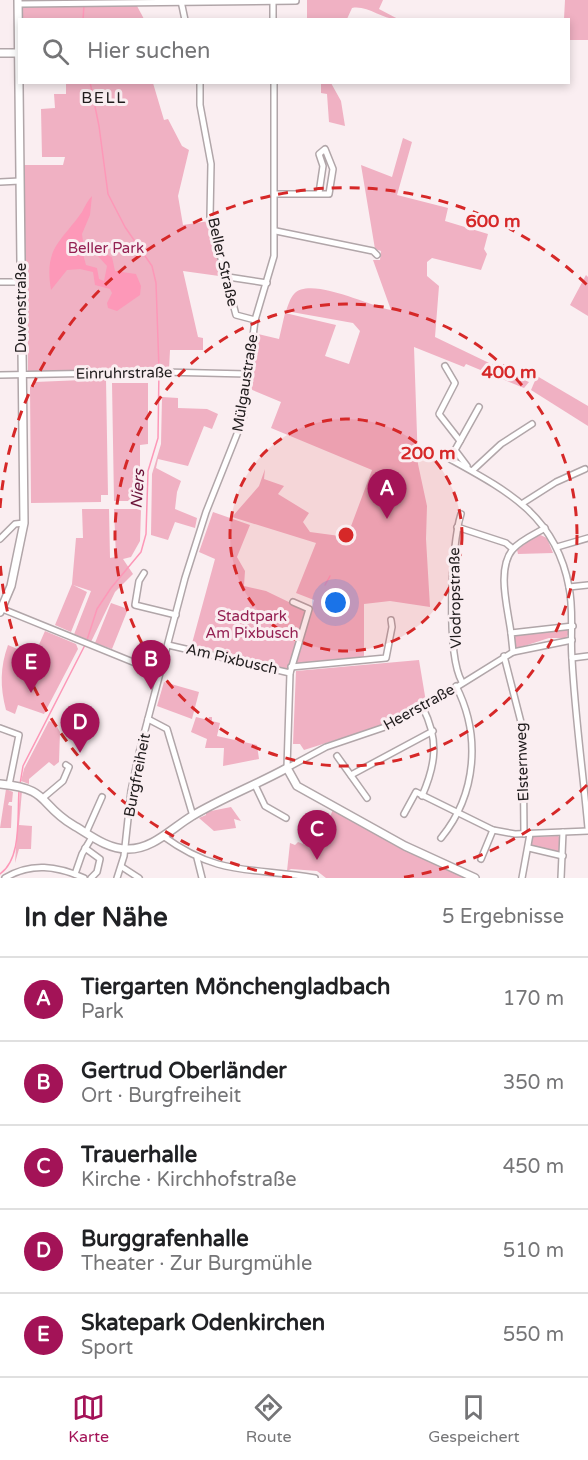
<!DOCTYPE html>
<html lang="de">
<meta charset="utf-8">
<style>
:root{--surface:#fff;--page:#f6f6f6;--text:#202124;--muted:#757577;--line:#e0e0e0;--accent:#a31357}
body{margin:0;font-family:"Varela Round",sans-serif;background:var(--page);color:var(--text)}
.you{position:absolute;left:336px;top:603px;width:21px;height:21px;margin:-15px;border:4px solid #fff;border-radius:50%;background:#1a73e8;box-shadow:0 0 0 9px #1a73e833}
.badge{display:grid;place-items:center;width:39px;height:39px;border-radius:50%;background:var(--accent);color:#fff;font-size:20px;font-weight:700}
.pin{position:absolute;translate:-50% -50px;filter:drop-shadow(0 2px 3px #0008)}
.pin::after{content:'';position:absolute;top:32px;width:21px;height:18px;background:inherit;clip-path:polygon(0 0,100% 0,50% 100%)}
.list{margin:0;padding:0;list-style:none}
h2{display:flex;justify-content:space-between;align-items:center;height:78px;margin:0;padding:0 24px;font-size:26px}
h2 small{font-size:20px;font-weight:400;color:var(--muted)}
.list li{display:grid;grid-template-columns:39px 1fr auto;gap:18px;align-items:center;box-sizing:border-box;height:84px;padding:0 24px;border-top:2px solid var(--line)}
.list b{display:block;font-size:22px;white-space:nowrap}
.list p{margin:0;font-size:20px;white-space:nowrap;color:var(--muted)}
.list em{font-size:20px;font-style:normal;color:var(--muted)}
.icon{flex:none;width:33px;height:33px;fill:none;stroke:currentColor;stroke-width:2;stroke-linecap:round;stroke-linejoin:round}
.map{position:relative;flex:none;width:588px;height:878px;overflow:hidden}
.search{position:absolute;background:var(--surface);box-shadow:0 3px 9px #0003;left:18px;right:18px;top:18px;height:66px;display:flex;align-items:center;gap:15px;box-sizing:border-box;padding:0 21px;border-radius:0px;color:var(--muted);font-size:22px}
.sheet{height:498px;background:var(--surface)}
nav{display:flex;justify-content:space-around;align-items:center;box-sizing:border-box;height:84px;border-top:2px solid var(--line);background:var(--surface);font-size:16px;color:var(--muted)}
nav a{display:grid;justify-items:center;gap:3px}
nav .on{color:var(--accent)}
.map>svg:first-child{display:block}
.green{fill:#f0b1c3}
.water{fill:#fd98b8;fill-rule:evenodd}
.lines{fill:none;stroke-linecap:round;stroke-linejoin:round}
.stream{stroke:#fd98b8;stroke-width:1.5}
.minor-casing{stroke:#b1a6a9;stroke-width:8}
.major-casing{stroke:#b1a6a9;stroke-width:10}
.minor{stroke:#fff;stroke-width:5}
.major{stroke:#fff;stroke-width:7}
.ring{fill:none;stroke:#d62828;stroke-width:3;stroke-dasharray:10 8}
.labels{text-anchor:middle;dominant-baseline:central;stroke-width:6;stroke-linejoin:round;paint-order:stroke}
.park-label{font-size:15px;fill:#942052;stroke:#faeef1}
.street-label{font-size:15px;fill:#201c1d;stroke:#faeef1}
.neighbourhood-label{font-size:16px;letter-spacing:1.5px;fill:#201c1d;stroke:#faeef1}
.water-label{font-size:16px;font-style:italic;fill:#6b1339;stroke:#faeef1}
.centre{fill:#d62828;stroke:#faeef1;stroke-width:3}
.ring-label{font-size:18px;text-anchor:middle;font-weight:bold;fill:#d62828;stroke:#faeef1;stroke-width:6;stroke-linejoin:round;paint-order:stroke}
</style>
<div class="map">
<svg width="588" height="878" viewBox="0 0 588 878">
<rect width="100%" height="100%" fill="#faeef1"/>
<g class="green">
<path d="M307,0h76l-4,9 19,10c-16,1 -30,-14 -46,-11l-5,11h-40z"/>
<path d="M565,0h23v40h-19l-1,-20 -4,-1z"/>
<path d="M137,6l7,13h-121l-1,-12z"/>
<path d="M66,83h87l11,37 4,-1 14,27 7,4 -11,46 5,29 26,-4 12,47 -2,8 -36,-5 15,66 5,1v12h-33l-1,20 -141,2 -1,-101 -4,-4 -1,-102h41l2,-8h-23l-1,-48 14,-1 -1,-14h12z"/>
<path d="M321,83h10l10,18 4,25 -16,-4 -2,-28 -6,-1z"/>
<path d="M403,138l9,4 -15,53 51,13 -3,13 43,13 -4,15 3,5 -6,16 -49,-12 -5,4v14l12,10 -4,51 94,45 -5,6 -58,-24 -2,3 -50,-20 4,117 9,42 -1,33 4,68 -40,-6 -26,3v55l-68,6 -6,7 -99,-25 24,-88 -16,-7 14,-40 37,13 -13,32 8,14 -1,15 22,5 31,15 15,2 2,-8 -18,-7 20,-50 -84,-26 27,-31 6,-17 -1,10 20,7 -6,8 31,19 -6,9 7,10 37,5 25,-67 -101,-42 10,-26 -31,-13 8,-55 21,5 6,-26 51,12 -11,31 24,8 11,-33 -7,-8 -67,-12c2,-5 4,-13 8,-17 16,-18 75,12 97,16l-18,-50h7l1,-9 -6,-2 -14,-84 31,12z"/>
<path d="M586,275l2,2v39l-18,-11z"/>
<path d="M537,376l51,30v20l-57,-36z"/>
<path d="M106,379l2,116h-7v7l-70,1 -1,-116 5,-1v-4z"/>
<path d="M112,383h36v61l-8,1v56h-26z"/>
<path d="M162,397l16,1v10l29,1 11,5 -6,15 -8,-3 -16,40 -30,-7 -2,9 25,13 -4,11 -2,17 22,9 -2,10 -20,-6 -7,18 -17,-5 1,-61 9,-30z"/>
<path d="M82,509h27l1,49 6,-1 -2,-48h27l-1,32 -9,16 -8,2 10,15 -18,18 -25,52 -17,-7 18,-46 -18,-6 14,7 -16,40 -16,-7 17,-41 4,-46h7z"/>
<path d="M538,534l9,4 6,15 -35,1 -1,-4z"/>
<path d="M111,603l17,6 -16,40 -17,-6z"/>
<path d="M566,629l4,2 -4,7h-17l-34,11v-15z"/>
<path d="M45,631l31,13 2,5 -34,65 -26,-9 -3,9 -9,-4c-6,-23 -6,-43 2,-65l26,11z"/>
<path d="M419,660l7,42 -49,25 -73,23 -4,-6h-7l3,-73z"/>
<path d="M164,682l35,10 -7,27 -35,-13z"/>
<path d="M196,717l12,3 1,-3h3v4l8,2 -3,13 40,9 2,14 -36,7 1,-18h-19l2,-9 -16,-7z"/>
<path d="M49,721l6,2 5,9 -1,30 -5,4 -5,-4 -20,17v5l-8,-3 3,-12z"/>
<path d="M6,789l7,3 -1,10h-3l-1,3 4,1 -1,22h-11z"/>
<path d="M20,790l2,1 -3,34 13,1 -1,23h-12l-4,14z"/>
<path d="M231,807l10,14 -7,-2 2,9 -22,3 -15,-13 7,-3v-3z"/>
<path d="M333,809l128,66 4,3h-139l-9,-7 -26,-2 -4,2 3,-28 5,2 3,-3 20,8z"/>
<path d="M558,836l3,2 -2,16 -28,-7 1,-10z"/>
</g>
<path class="water" d="M92,196l-2,19 -8,19 1,7 4,5 25,11 3,14 21,3 5,12 -1,9 -23,16 -9,-3 -1,-5 5,-10 -2,-4 -15,-4 -2,-13 -13,-3 -13,1 -16,20c-7,-42 9,-47 31,-78 3,-6 6,-12 10,-16zM85,251l12,4 10,11 -3,15 -5,-2 -2,-11 -11,-3 -3,-11z"/>
<g class="lines">
<g class="stream">
<path d="M83,20l1,-15"/>
<path d="M325,585l5,-9"/>
<path d="M87,640l10,-31 14,-21 30,-36 5,-18 2,-63 10,-33 1,-69 -3,-86 -4,-17 -27,-39 -17,-33 -9,-68 -9,-44"/>
<path d="M20,784l3,-18 62,-121"/>
<path d="M0,874c22,-15 17,-57 19,-83"/>
</g>
<defs>
<g id="minor">
<path d="M273,0v20"/>
<path d="M181,1l4,19"/>
<path d="M19,4l277,-3"/>
<path d="M200,82v23l11,59 -1,53 26,98 19,5"/>
<path d="M0,182l20,-1"/>
<path d="M275,194h54l4,-25 -8,-20 -6,5 4,12 -4,27"/>
<path d="M276,231l97,20 4,4"/>
<path d="M228,277l39,6"/>
<path d="M0,282h21"/>
<path d="M445,366l10,17 -16,31 21,27"/>
<path d="M0,375l163,-3 84,2"/>
<path d="M479,407l-29,52c58,32 106,57 119,128 5,24 1,48 3,72 3,57 11,113 16,169"/>
<path d="M455,450l12,16"/>
<path d="M473,470l28,-26 31,-20"/>
<path d="M523,503l33,-21 29,-13"/>
<path d="M461,514c-10,31 -15,140 1,168"/>
<path d="M457,527l49,16 7,6"/>
<path d="M0,539l15,-15 9,-1"/>
<path d="M557,547l31,-9"/>
<path d="M144,573l-5,8 -4,24 41,10"/>
<path d="M569,587l19,-2"/>
<path d="M293,602l16,7 -19,64 -3,95 39,-21 65,-22 32,-17 90,-56 59,-12"/>
<path d="M0,608l160,65"/>
<path d="M511,633c-3,-24 -15,-64 2,-84 8,-9 22,-15 32,-21"/>
<path d="M168,645l122,28"/>
<path d="M513,652l-2,-19 62,-7"/>
<path d="M504,656l19,74 1,104"/>
<path d="M572,658l16,-2"/>
<path d="M291,667l95,-9 6,-31 -1,-7"/>
<path d="M148,719l19,10 26,87"/>
<path d="M0,728l19,7 -10,50"/>
<path d="M337,756l30,42"/>
<path d="M351,775l82,-44"/>
<path d="M255,785l10,21 21,12"/>
<path d="M422,796c14,-32 17,-56 1,-88"/>
<path d="M44,797l19,-16 6,-14 -3,-2"/>
<path d="M404,814l12,-22 77,38 22,4 73,-3"/>
<path d="M86,833l16,-36"/>
<path d="M163,836c56,41 89,31 152,42"/>
<path d="M441,838c36,-44 40,-103 15,-152"/>
<path d="M85,848l15,11 -3,13 -6,6"/>
<path d="M529,848l34,8"/>
<path d="M197,858l5,20"/>
<path d="M481,859l12,-29"/>
<path d="M122,867l17,11"/>
<path d="M75,874l7,-20 10,-17"/>
<path d="M5,878c26,-16 52,-12 79,0"/>
<path d="M117,878l7,-22 7,-65 8,-38 46,-175 21,-66 37,-93 12,-99 19,-64v-174"/>
<path d="M522,878l8,-44"/>
<path d="M561,878l2,-46"/>
</g>
<g id="major">
<path d="M0,53h19"/>
<path d="M0,612l11,-26 13,-63 -6,-523"/>
<path d="M0,784c51,5 37,19 73,41 17,10 34,24 54,24 25,1 45,-21 65,-33 30,-18 64,-31 95,-48l10,18 108,60 70,32"/>
</g>
</defs>
<use href="#minor" class="minor-casing"/>
<use href="#major" class="major-casing"/>
<use href="#minor" class="minor"/>
<use href="#major" class="major"/>
</g>
<circle cx="346" cy="535" r="116" fill="#d62828" fill-opacity=".12"/>
<g class="ring">
<circle cx="346" cy="535" r="116"/>
<circle cx="346" cy="535" r="231"/>
<path d="M587 785A347 347 0 0 1 400 878M292 878A347 347 0 0 1 0 562M0 508A347 347 0 0 1 587 285"/>
</g>
<g class="labels">
<g class="park-label">
<text x="106" y="248">Beller Park</text>
<text x="252" y="616">Stadtpark<tspan x="252" dy="17">Am Pixbusch</tspan></text>
</g>
<g class="street-label">
<text transform="translate(223 262) rotate(77)">Beller Straße</text>
<text transform="translate(21 308) rotate(-90)">Duvenstraße</text>
<text transform="translate(124 373) rotate(-1)">Einruhrstraße</text>
<text transform="translate(245 383) rotate(-81)">Mülgaustraße</text>
<text transform="translate(455 598) rotate(-91)">Vlodropstraße</text>
<text transform="translate(232 659) rotate(13)">Am Pixbusch</text>
<text transform="translate(419 707) rotate(-29)">Heerstraße</text>
<text transform="translate(522 762) rotate(-92)">Elsternweg</text>
<text transform="translate(137 775) rotate(-79)">Burgfreiheit</text>
</g>
<g class="neighbourhood-label">
<text x="104" y="98">BELL</text>
</g>
<g class="water-label">
<text transform="translate(138 489) rotate(-86)">Niers</text>
</g>
</g>
<circle cx="346" cy="535" r="9" class="centre"/>
<g class="ring-label">
<text x="493" y="227">600 m</text>
<text x="509" y="378">400 m</text>
<text x="428" y="459">200 m</text>
</g>
</svg>
<div class="you"></div>
<div class="pin badge" style="left:387px;top:519px">A</div>
<div class="pin badge" style="left:151px;top:690px">B</div>
<div class="pin badge" style="left:317px;top:860px">C</div>
<div class="pin badge" style="left:80px;top:753px">D</div>
<div class="pin badge" style="left:31px;top:693px">E</div>
<div class="search"><svg class="icon" aria-label="search" viewBox="0 0 24 24"><circle cx="10" cy="10" r="6"/><path d="M15 15l6 6"/></svg>Hier suchen</div>
</div>
<section class="sheet">
<h2>In der Nähe<small>5 Ergebnisse</small></h2>
<ul class="list">
<li><span class="badge">A</span><div><b>Tiergarten Mönchengladbach</b><p>Park</p></div><em>170 m</em></li>
<li><span class="badge">B</span><div><b>Gertrud Oberländer</b><p>Ort · Burgfreiheit</p></div><em>350 m</em></li>
<li><span class="badge">C</span><div><b>Trauerhalle</b><p>Kirche · Kirchhofstraße</p></div><em>450 m</em></li>
<li><span class="badge">D</span><div><b>Burggrafenhalle</b><p>Theater · Zur Burgmühle</p></div><em>510 m</em></li>
<li><span class="badge">E</span><div><b>Skatepark Odenkirchen</b><p>Sport</p></div><em>550 m</em></li>
</ul>
</section>
<nav>
<a class="on"><svg class="icon" aria-label="map" viewBox="0 0 24 24"><path d="M3 6l6-2 6 2 6-2v14l-6 2-6-2-6 2zM9 4v14M15 6v14"/></svg>Karte</a>
<a><svg class="icon" aria-label="directions" viewBox="0 0 24 24"><path d="M12 3l9 9-9 9-9-9zM9 14v-3h6M13 9l2 2-2 2"/></svg>Route</a>
<a><svg class="icon" aria-label="saved" viewBox="0 0 24 24"><path d="M7 4h10v16l-5-4-5 4z"/></svg>Gespeichert</a>
</nav>
